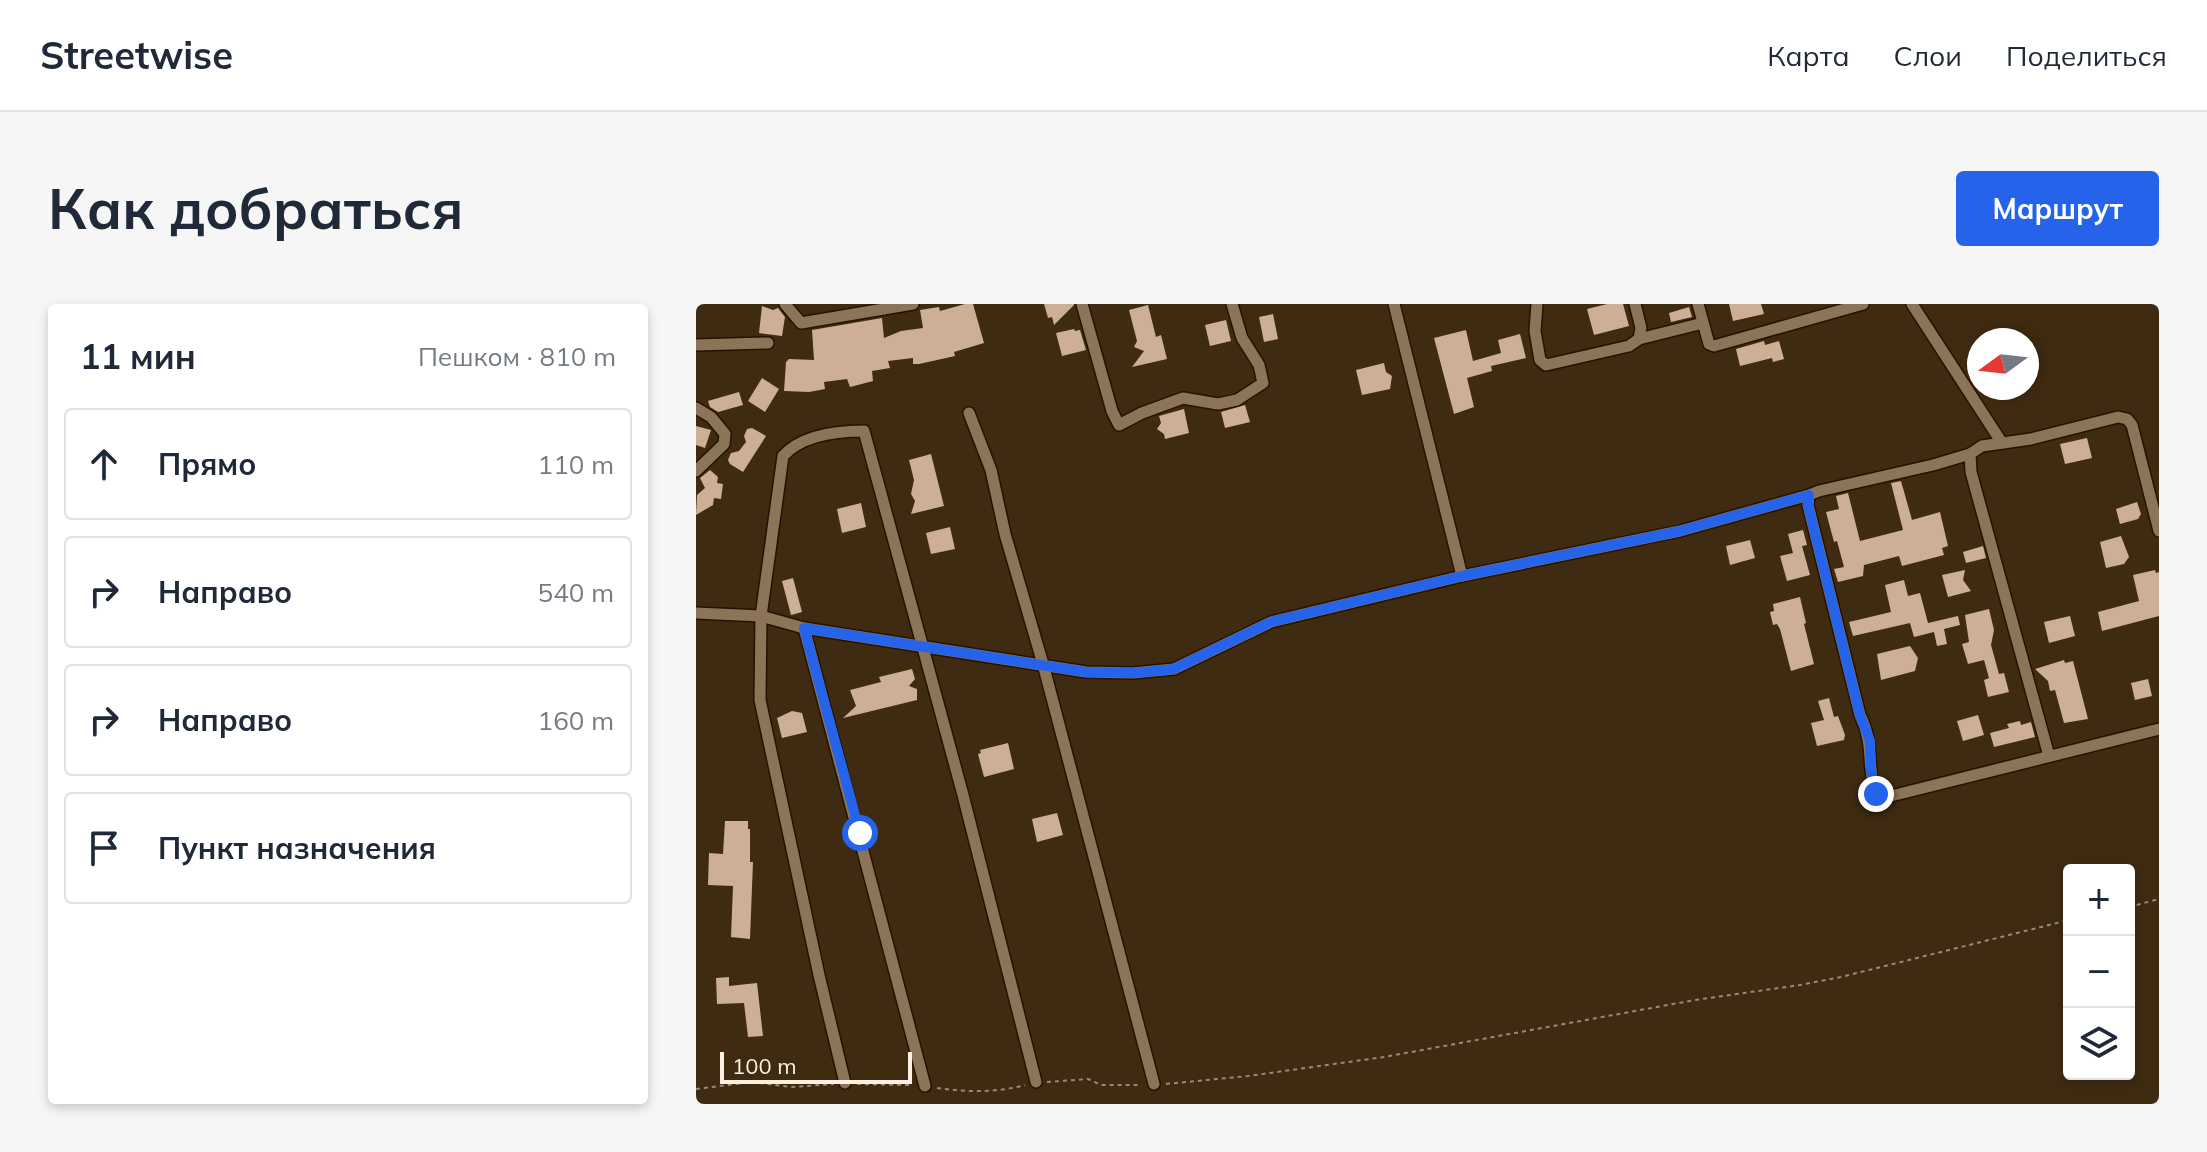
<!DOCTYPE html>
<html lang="ru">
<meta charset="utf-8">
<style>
:root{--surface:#fff;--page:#f6f6f7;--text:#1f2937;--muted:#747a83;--line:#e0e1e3;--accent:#2563eb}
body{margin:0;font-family:Mulish,sans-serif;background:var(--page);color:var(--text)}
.controls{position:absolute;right:24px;bottom:24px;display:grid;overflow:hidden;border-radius:8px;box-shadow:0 4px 12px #0003}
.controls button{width:72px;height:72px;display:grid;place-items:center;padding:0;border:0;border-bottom:2px solid var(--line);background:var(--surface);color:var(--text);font:40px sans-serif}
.compass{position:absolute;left:1271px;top:24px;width:72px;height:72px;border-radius:50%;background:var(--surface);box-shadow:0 4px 12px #0003;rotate:255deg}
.scale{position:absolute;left:24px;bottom:20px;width:192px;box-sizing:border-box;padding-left:8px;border:4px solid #fef0e2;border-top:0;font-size:22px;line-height:28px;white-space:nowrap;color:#fef0e2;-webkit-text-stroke:6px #3f2b11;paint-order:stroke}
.stop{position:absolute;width:24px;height:24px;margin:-18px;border:6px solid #2563eb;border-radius:50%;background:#fff}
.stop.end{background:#2563eb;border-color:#fff;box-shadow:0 2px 8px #0008}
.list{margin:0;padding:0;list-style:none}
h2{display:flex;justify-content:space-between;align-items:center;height:104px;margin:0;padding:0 32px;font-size:34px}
h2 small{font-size:26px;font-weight:400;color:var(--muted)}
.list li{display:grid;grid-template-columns:52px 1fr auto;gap:24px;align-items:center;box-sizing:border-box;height:112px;margin:0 16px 16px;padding:0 16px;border:2px solid var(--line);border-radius:8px}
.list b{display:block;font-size:30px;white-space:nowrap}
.list em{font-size:26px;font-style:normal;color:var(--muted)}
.icon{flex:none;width:44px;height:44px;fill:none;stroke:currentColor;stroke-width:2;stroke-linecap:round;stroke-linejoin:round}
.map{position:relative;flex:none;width:1463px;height:800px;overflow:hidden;border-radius:8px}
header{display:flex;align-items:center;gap:48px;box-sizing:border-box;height:112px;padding:0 40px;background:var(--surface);border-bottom:2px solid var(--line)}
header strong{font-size:38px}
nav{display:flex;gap:44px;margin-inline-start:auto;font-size:28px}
.intro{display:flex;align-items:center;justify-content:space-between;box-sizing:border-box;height:192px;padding:0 48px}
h1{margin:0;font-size:56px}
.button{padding:20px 36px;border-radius:8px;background:var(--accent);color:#fff;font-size:28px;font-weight:700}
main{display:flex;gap:48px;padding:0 48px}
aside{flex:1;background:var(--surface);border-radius:8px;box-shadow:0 4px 12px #0003}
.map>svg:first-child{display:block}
.building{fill:#cdaf96}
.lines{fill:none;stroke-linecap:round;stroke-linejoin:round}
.street-casing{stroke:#261200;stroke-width:14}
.path{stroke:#9b8a76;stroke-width:2;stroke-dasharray:4 4;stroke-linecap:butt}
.street{stroke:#8c7459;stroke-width:11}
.route{stroke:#2563eb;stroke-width:10}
</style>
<header>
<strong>Streetwise</strong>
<nav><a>Карта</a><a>Слои</a><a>Поделиться</a></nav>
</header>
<div class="intro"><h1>Как добраться</h1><a class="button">Маршрут</a></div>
<main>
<aside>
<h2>11 мин<small>Пешком · 810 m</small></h2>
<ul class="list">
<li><svg class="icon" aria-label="ahead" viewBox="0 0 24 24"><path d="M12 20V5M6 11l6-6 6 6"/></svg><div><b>Прямо</b></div><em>110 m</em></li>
<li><svg class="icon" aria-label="right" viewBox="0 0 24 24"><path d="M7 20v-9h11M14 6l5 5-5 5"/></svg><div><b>Направо</b></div><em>540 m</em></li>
<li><svg class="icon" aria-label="right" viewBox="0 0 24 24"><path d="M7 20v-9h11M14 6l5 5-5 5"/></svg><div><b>Направо</b></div><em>160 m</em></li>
<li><svg class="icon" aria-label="arrive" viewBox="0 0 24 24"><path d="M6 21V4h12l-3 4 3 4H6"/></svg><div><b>Пункт назначения</b></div></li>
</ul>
</aside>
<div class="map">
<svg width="1463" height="800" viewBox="0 0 1463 800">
<rect width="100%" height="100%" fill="#3f2b11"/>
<g class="building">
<path d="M269,0h8l11,39 -30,9 1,4 -36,8h-6v-6l-25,3 2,7 -18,3 1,10 -23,6 -3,-8 -23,3 1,7 -16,3 -25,-1 2,-29 3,-3 25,1 -2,-30 70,-12 2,20 17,-7 22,-3 -3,-18 19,-3 1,4z"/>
<path d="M348,0h30v1l-20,20 -2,-8 -4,1z"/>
<path d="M911,0h16l6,22 -35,9 -7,-26z"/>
<path d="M1033,0h32l3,10 -31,7z"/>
<path d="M452,1l8,32 5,-2 6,24 -35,8 12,-16 -10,-4 3,-6 -8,-31z"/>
<path d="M66,2l11,4 5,-2 7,9 -3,19 -23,-3z"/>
<path d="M993,3l3,10 -21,5 -2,-9z"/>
<path d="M577,10l5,25 -14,3 -5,-25z"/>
<path d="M530,16l5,21 -21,5 -5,-21z"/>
<path d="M378,25l1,2 5,-1 6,20 -24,6 -6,-23z"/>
<path d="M770,26l7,31 28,-8 -3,-13 22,-6 6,24 -35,8 1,5 -25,7 7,29 -20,7 -20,-76z"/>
<path d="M1068,37l1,4 14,-4 5,18 -11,3 -1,-4 -32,8 -4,-17z"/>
<path d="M688,59l2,9 6,4 -2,13 -28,6 -6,-25z"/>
<path d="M66,74l17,11 -14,23 -17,-11z"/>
<path d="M43,88l4,13 -25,7 -8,-5 -2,-6z"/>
<path d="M549,101l5,17 -25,6 -4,-16z"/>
<path d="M488,105l5,24 -24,6 -1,-5 -7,-5 4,-6 -2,-7z"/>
<path d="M0,122l15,4 -6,18 -9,-3z"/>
<path d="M56,124l14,8 -23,36 -13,-8 -2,-4 3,-7 8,-2 7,-9 -2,-6 3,-7z"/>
<path d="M1391,134l5,20 -27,6 -5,-20z"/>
<path d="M235,150l13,52 -33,8 4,-13 -4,-7 3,-14 -5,-20z"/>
<path d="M14,166l8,7 -1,6 6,1 -2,15 -7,-1 -1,7 -17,10 1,-20 8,-7 -5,-10z"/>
<path d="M1205,177l11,39 28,-8 8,34 -6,2 2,7 -42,11 -3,-10 -35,9 -1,11 -25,6 -4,-13 10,-2 -7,-26 -3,1 -8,-30 13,-3 -3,-13 12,-3 12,48 43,-11 -12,-47z"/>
<path d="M1441,198l4,12 -3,5 -18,5 -4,-15z"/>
<path d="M165,199l5,24 -24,6 -5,-24z"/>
<path d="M254,223l5,22 -24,5 -5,-21z"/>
<path d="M1107,226l4,15 -5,1 8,29 -23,6 -7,-25 13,-3 -5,-19z"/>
<path d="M1425,232l8,21 -5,7 -18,4 -6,-26z"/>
<path d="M1054,236l5,18 -25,7 -4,-19z"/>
<path d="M1287,242l3,12 -20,5 -3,-11z"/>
<path d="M1269,266l-2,10 8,11 -23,6 -6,-22z"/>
<path d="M1459,266l1,3 3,-1v44l-57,15 -4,-19 41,-11 -6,-26z"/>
<path d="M97,274l9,34 -11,3 -9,-34z"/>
<path d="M1208,276l4,16 12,-3 8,30 30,-7 2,9 -16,4 3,15 -10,2 -3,-14 -20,5 -4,-14 -57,13 -4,-14 42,-10 -6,-27z"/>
<path d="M1104,293l6,26 -2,1 10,40 -23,7 -11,-42 -3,-5 -4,1 -3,-13 4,-1 -1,-7z"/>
<path d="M1293,305l5,21 -3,15 8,29 5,-1 5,19 -21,5 -4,-17 5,-2 -5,-18 -16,4 -6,-20 7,-2 -4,-27z"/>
<path d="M1374,312l5,20 -26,7 -5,-21z"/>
<path d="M1214,342l8,12 -3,13 -34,9 -4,-26z"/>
<path d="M1368,356l1,3 8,-2 15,58 -24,4 -9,-33 -5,1 -2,-10 -13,-12z"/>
<path d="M216,365l3,10 -6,7 8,3v11l-74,18 13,-12 -6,-16 31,-8 -2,-5z"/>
<path d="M1452,375l4,17 -17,4 -4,-17z"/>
<path d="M1133,394l5,19 4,-1 7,19 -1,5 -27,6 -6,-23 13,-3 -6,-19z"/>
<path d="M96,407l10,2 5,19 -25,6 -5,-20z"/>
<path d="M1282,411l6,20 -21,6 -6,-20z"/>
<path d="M1324,417l1,4 10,-3 4,15 -41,10 -4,-14 19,-5 -2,-4z"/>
<path d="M312,439l6,26 -30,8 -6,-23 3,-1 -1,-3z"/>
<path d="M361,509l6,22 -26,7 -5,-23z"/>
<path d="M29,517h23v8h2v33h3l-3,77 -19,-2 2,-51 -25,-1 1,-32 14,1z"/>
<path d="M33,673v9l28,-3 6,53 -15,1 -4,-34 -27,1 -1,-26z"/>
</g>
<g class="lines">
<defs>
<g id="street">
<path d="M89,0l16,19 112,-19"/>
<path d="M386,0l30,107 7,14 23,-12 41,-15 35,6 19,-4 26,-17 -4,-18 -17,-27 -10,-34"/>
<path d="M698,0l68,272"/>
<path d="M841,0l-2,27 5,29 6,5 83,-19 10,-7 64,-16"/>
<path d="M939,0l6,24 -2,11"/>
<path d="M1002,0l11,40 5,2 149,-42"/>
<path d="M1216,0l90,139"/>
<path d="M0,41l72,-2"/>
<path d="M0,104l15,9 14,17 -1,10 -28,27"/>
<path d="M273,109l22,57 14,64 38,130 111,420"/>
<path d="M1274,150l1,18 78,284"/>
<path d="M1463,227l-27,-106 -5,-6 -9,-2 -87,22 -49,7 -12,8 -37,11 -114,26 -10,4 -1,10 52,210c15,30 6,51 16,79l7,4 276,-69"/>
<path d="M0,309l65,3 43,12 282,44 47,1 41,-4 97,-47 191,-46 218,-45 129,-36"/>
<path d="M108,324l121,458"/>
<path d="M149,779l-26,-108 -59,-275 1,-84 22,-160c19,-21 54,-25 81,-25l99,364 73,287"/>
</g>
</defs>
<use href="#street" class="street-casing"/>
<g class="path">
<path d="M1433,603l30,-8"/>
<path d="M351,778l41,-3 13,6h39"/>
<path d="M161,780l53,1"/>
<path d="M470,780l82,-8 136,-19 311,-57 105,-15 41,-8 228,-57"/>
<path d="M241,784c29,4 59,5 88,-3"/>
<path d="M0,785l56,-7 40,5 42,-3"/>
</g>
<use href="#street" class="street"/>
</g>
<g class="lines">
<path class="route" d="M164,529l-56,-205 282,44 47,1 41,-4 97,-47 191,-46 218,-45 129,-36 -1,10 52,210 10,26 1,29 5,24"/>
</g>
</svg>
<div class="controls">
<button>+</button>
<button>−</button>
<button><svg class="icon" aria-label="layers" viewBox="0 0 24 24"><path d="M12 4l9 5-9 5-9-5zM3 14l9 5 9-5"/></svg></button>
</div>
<svg class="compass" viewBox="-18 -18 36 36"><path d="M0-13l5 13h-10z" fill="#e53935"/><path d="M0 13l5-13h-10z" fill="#747a83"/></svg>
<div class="scale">100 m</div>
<div class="stop" style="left:164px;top:529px"></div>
<div class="stop end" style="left:1180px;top:490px"></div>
</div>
</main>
